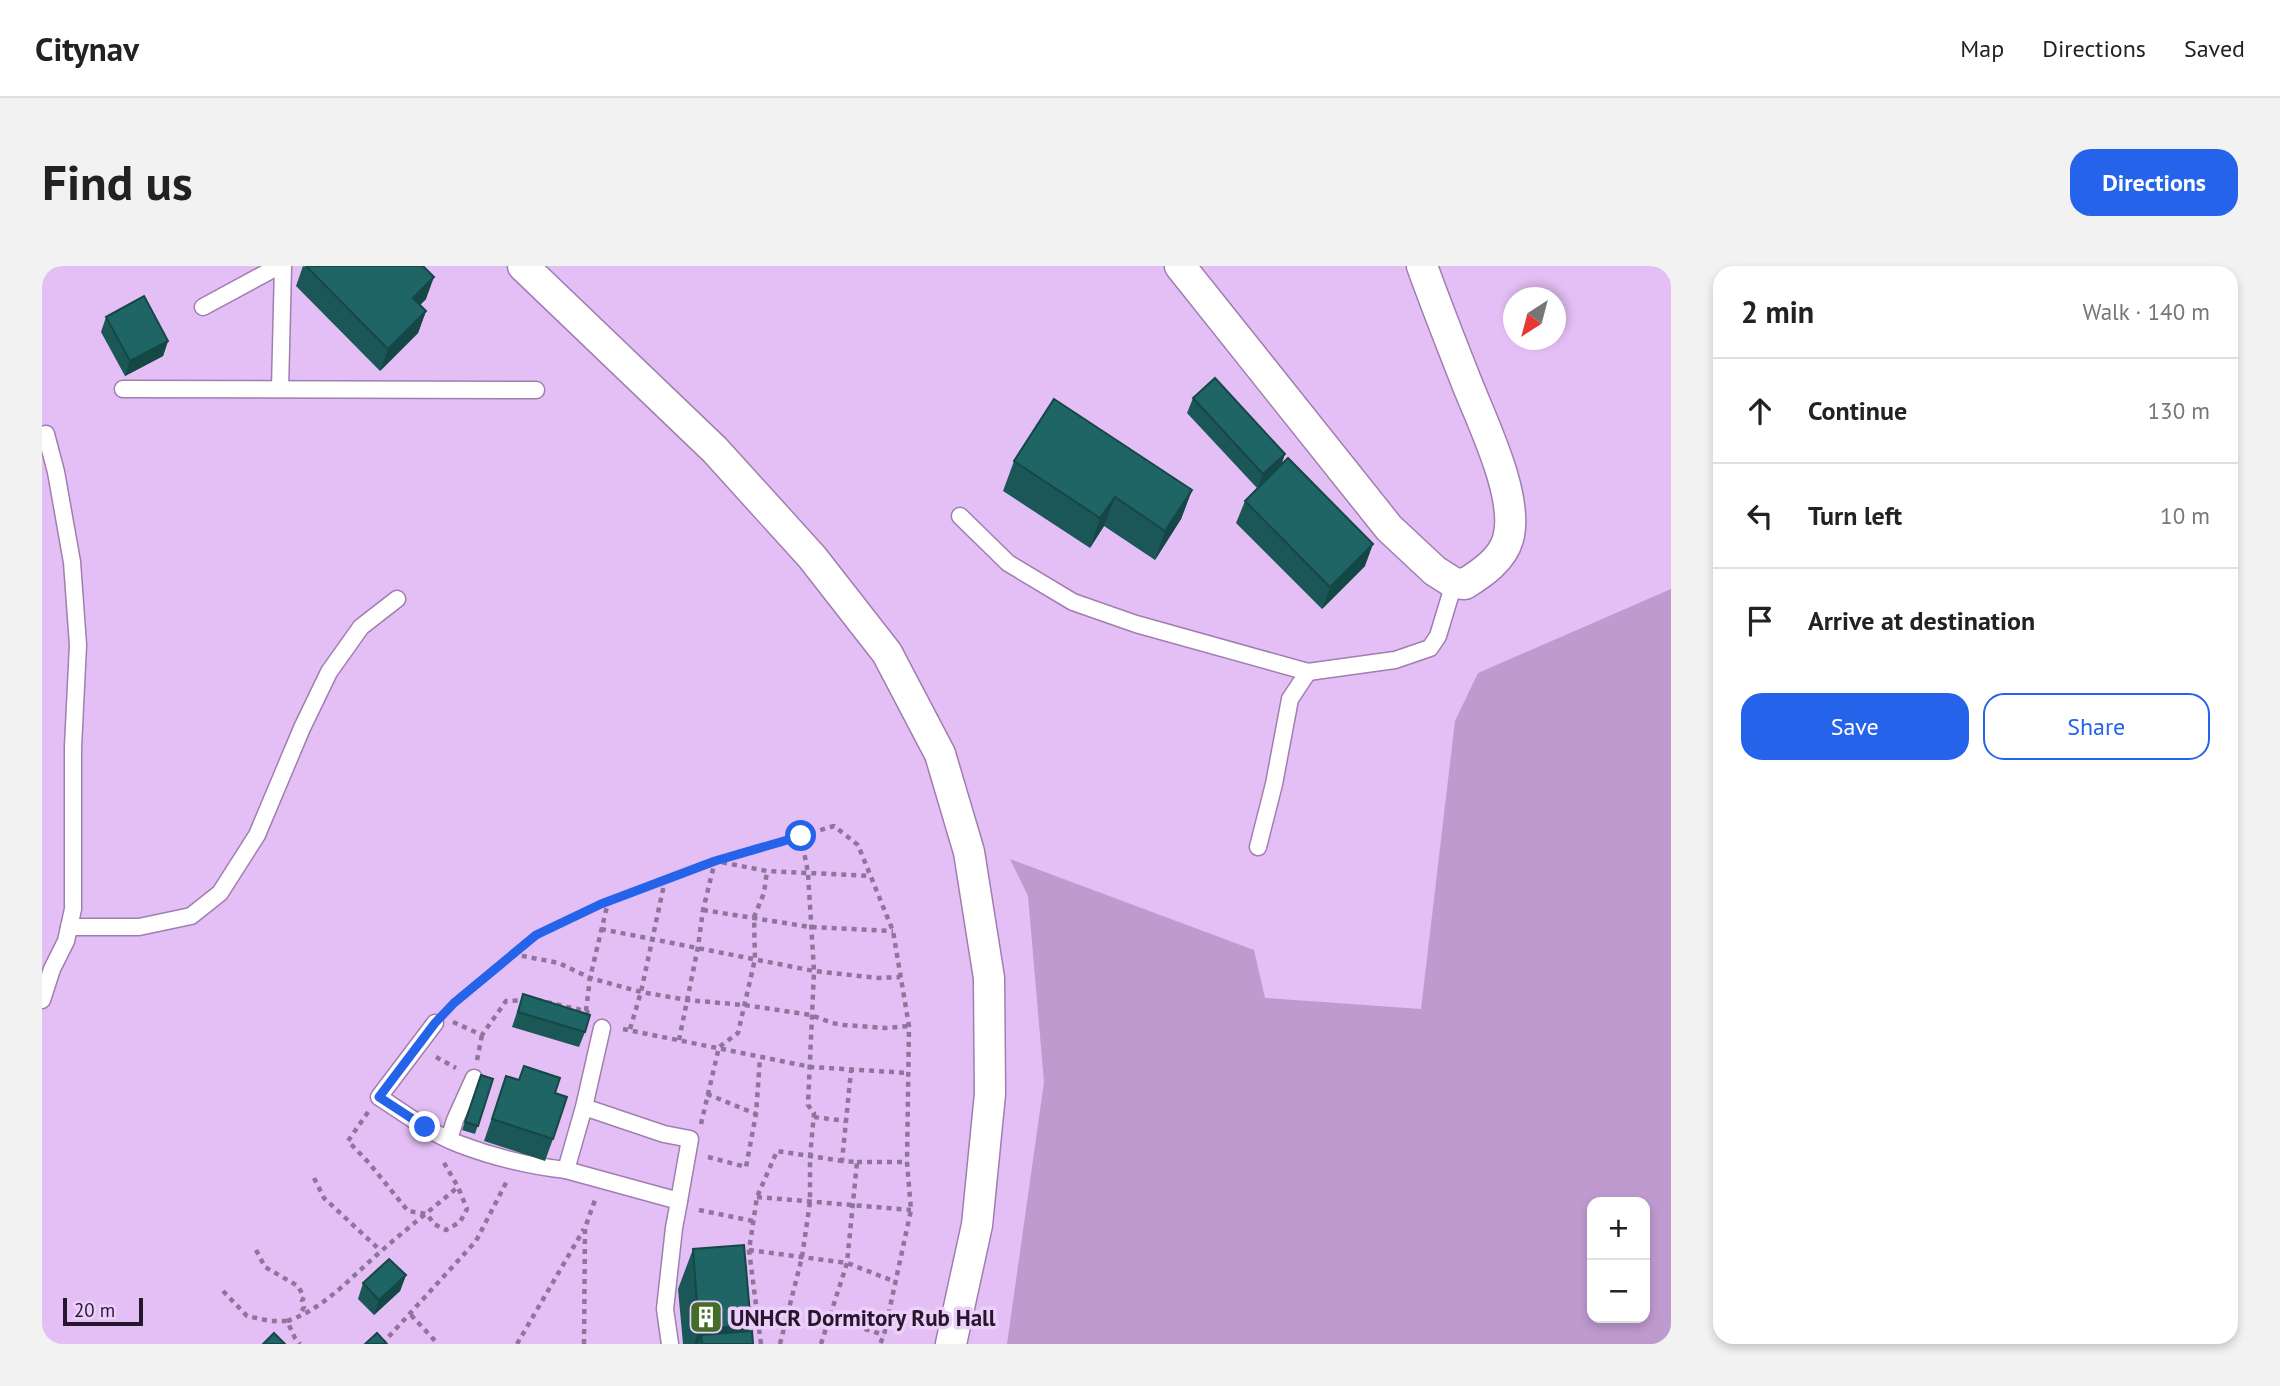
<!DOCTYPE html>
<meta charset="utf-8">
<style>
:root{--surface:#fff;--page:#f2f2f2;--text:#222;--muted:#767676;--line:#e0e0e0;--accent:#2563eb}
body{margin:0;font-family:"PT Sans",sans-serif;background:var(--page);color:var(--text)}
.controls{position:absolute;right:21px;bottom:21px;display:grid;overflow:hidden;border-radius:14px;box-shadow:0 4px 10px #0003}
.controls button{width:63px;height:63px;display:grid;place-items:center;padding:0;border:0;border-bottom:2px solid var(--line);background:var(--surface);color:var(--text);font:35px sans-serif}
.compass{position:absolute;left:1461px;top:21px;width:63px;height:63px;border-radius:50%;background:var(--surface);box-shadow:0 4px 10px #0003;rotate:216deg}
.scale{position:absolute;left:21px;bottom:18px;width:80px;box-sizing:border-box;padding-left:7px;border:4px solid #26182c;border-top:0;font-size:19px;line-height:24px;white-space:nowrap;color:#26182c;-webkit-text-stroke:5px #edcffb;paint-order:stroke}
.stop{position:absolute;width:21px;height:21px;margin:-16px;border:5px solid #2563eb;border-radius:50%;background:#fff}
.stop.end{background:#2563eb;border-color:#fff;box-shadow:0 2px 7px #0008}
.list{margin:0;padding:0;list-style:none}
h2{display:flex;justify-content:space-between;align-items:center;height:91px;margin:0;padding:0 28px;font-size:30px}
h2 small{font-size:23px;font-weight:400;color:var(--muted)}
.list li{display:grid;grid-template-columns:46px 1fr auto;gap:21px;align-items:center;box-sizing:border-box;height:105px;padding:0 28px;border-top:2px solid var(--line)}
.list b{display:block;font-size:26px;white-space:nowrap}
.list em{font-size:23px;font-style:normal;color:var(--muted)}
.actions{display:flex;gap:14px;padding:21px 28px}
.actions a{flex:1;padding:16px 0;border:2px solid var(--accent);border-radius:21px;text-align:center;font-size:24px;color:var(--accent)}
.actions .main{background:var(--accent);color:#fff}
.icon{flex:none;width:38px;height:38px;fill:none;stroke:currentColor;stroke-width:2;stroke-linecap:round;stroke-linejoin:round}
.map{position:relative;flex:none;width:1629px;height:1078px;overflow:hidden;border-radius:21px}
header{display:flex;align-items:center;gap:42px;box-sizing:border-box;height:98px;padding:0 35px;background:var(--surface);border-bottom:2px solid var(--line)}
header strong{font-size:33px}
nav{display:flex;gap:38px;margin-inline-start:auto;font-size:24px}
.intro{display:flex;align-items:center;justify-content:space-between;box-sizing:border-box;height:168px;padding:0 42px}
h1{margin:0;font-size:49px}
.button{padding:18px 32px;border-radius:21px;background:var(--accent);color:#fff;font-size:24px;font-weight:700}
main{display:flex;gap:42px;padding:0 42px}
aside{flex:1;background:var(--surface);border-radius:21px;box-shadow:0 4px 10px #0003}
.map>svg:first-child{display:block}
.green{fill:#be9acf;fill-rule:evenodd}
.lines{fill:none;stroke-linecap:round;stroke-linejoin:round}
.service-casing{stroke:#a07eb0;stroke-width:19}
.minor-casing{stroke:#a07eb0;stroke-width:33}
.path{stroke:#8f749b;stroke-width:4.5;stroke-dasharray:5 5;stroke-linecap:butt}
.service{stroke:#fff;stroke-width:16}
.minor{stroke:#fff;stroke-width:30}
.wall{fill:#1b5757}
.shaded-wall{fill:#164747}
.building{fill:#1f6565;stroke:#164747;stroke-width:2}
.route{stroke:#2563eb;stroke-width:9}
.labels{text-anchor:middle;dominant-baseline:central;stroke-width:7;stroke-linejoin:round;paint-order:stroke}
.poi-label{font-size:23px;font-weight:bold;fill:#26182c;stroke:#edcffb;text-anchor:start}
</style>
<header>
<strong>Citynav</strong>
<nav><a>Map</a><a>Directions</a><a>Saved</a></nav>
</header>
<div class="intro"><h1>Find us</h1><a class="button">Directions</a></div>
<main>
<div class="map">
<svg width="1629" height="1078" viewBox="0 0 1629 1078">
<rect width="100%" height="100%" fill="#e4bff5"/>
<path class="green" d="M1629,323v755h-664l37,-262 -16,-186 -18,-37 244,91 11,48 156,11 34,-288 23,-48zM1550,936h53v116h-53z"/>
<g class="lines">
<defs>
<g id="service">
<path d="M161,41l76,-41"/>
<path d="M81,123l413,1"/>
<path d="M238,123l3,-123"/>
<path d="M918,250l48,47 65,39 63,22 172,48 87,-12 35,-12 8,-12 16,-53"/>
<path d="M1216,581l16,-63 16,-85 18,-27"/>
<path d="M27,661h70l52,-11 29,-23 37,-58 45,-107 27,-56 32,-45 36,-28"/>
<path d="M0,734l10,-31 14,-28 7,-32v-162l5,-102 -6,-83 -16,-90 -10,-38"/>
<path d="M393,757l-56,74c25,16 51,36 80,47 34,13 71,22 107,26"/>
<path d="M542,841l80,27 26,5 -11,62 -113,-31 18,-63 18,-79"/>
<path d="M407,873l6,-19 19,-42"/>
<path d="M628,1078l-5,-35 9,-81 5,-27"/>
</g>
<g id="minor">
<path d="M481,0l192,184 97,107 75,96 53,101 29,98 20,126 1,116 -13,131 -26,119"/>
<path d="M1138,0l209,262 46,43 19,12 11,1c17,-11 37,-24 43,-45 12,-42 -27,-119 -42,-158 -15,-38 -30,-76 -44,-115"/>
</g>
</defs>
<use href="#service" class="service-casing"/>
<use href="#minor" class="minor-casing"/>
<g class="path">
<path d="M661,644l107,17 83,4"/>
<path d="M559,663l213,42 64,7 22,-1"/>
<path d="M470,688l47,9 31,15 51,14 46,8 57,5 67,10 21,8 12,2 42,3 23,-2"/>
<path d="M495,734l49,11 3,2"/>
<path d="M405,744l29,-27 60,-48 65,-31 114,-43 119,-35 24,19 35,86 16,95 -2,136 4,48 -27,125 -4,9"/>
<path d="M544,745l4,-33 18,-76"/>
<path d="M411,756l29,13 24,-34 19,-1"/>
<path d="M581,763l188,38 98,6"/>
<path d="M588,763l11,-37 24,-112"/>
<path d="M637,774l19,-93 5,-37 12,-49 52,10 104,5"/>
<path d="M394,791l20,11"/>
<path d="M435,794l5,-25"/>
<path d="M665,828l49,20"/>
<path d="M326,846l-20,29 21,22 39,48 19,3 7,10 12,6 14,-8 7,-13 -9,-22 -15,-26"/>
<path d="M772,851l32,4"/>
<path d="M659,858l18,-77 19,-14 17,-74 -1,-42 10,-24 3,-22"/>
<path d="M666,891l38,10 10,-53 4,-56"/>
<path d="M815,896h50"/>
<path d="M272,912l10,20 57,53"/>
<path d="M715,931l154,13"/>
<path d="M657,944l54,11"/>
<path d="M214,984l9,17 33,19 6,11 -2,4 2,6 -4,7"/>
<path d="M707,984l98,13 49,19"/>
<path d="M181,1025l24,25 23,5h17l8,17 5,6"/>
<path d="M715,1047l32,-2 42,7 53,17"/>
<path d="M369,1049l27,29"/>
<path d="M245,1055c37,-12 63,-43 92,-68 26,-23 53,-44 79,-66"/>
<path d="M340,1078l94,-103 32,-62"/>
<path d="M475,1078l67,-115"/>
<path d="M542,1078l1,-116 11,-31"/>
<path d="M719,1078l-12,-94 8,-53 20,-46 65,10"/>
<path d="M738,1078l22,-87 8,-55v-45l4,-44 -6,-8 6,-134 -6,-98 -7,-37"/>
<path d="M779,1078l26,-81 10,-101 -15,-1 9,-90"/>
</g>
<use href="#service" class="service"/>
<use href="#minor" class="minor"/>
</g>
<g class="wall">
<path d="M261,0l123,33 -6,6 6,6 -8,22 -38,38 -84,-85z"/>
<path d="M64,51l62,24 -5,15 -38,20 -24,-44z"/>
<path d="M1151,132l92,56 -4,12 84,100 -43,43 -86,-86 9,-22 12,-13 -70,-75z"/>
<path d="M972,195l178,29 -11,29 -26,41 -51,-34 -14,22 -87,-57z"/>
<path d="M481,728l62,38 -6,15 -67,-20z"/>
<path d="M439,809l12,4 -18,55 -13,-4z"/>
<path d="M464,810l49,17 -2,46 -8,22 -61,-20z"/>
<path d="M651,983l58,76 -3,6 5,13h-70l-5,-55z"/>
<path d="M364,1009l-6,16 -26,24 -16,-16 5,-16z"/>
</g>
<g class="shaded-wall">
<path d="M392,11l-8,22 -21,21 8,-22z"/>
<path d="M384,45l-8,22 -38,38 8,-22z"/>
<path d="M126,75l-5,15 -38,20 5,-15z"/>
<path d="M1243,188l-6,15 -21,20 5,-15z"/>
<path d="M1150,224l-11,29 -26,41 10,-29z"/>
<path d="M1073,231l-11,29 -14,22 10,-30z"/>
<path d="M1331,278l-8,22 -43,43 8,-22z"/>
<path d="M364,1009l-6,16 -26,24 5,-15z"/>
<path d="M709,1059l-7,19 -43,-9 -3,9h-4l5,-15z"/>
</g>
<g class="building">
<path d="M264,0h117l11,11 -21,21 13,13 -38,38z"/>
<path d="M102,30l24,45 -38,20 -24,-44z"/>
<path d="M1173,112l70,76 -22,20 -70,-76z"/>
<path d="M1012,133l138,91 -27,41 -50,-34 -15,21 -86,-57z"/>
<path d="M1246,192l85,86 -43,43 -85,-86z"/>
<path d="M481,728l67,21 -5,17 -67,-20z"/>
<path d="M482,800l36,12 -5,15 12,4 -14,42 -61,-20 14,-43 13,4z"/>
<path d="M439,809l12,4 -15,47 -13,-4z"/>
<path d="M702,979l7,80 -52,4 -6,-80z"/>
<path d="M347,993l17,16 -27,25 -16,-17z"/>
<path d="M710,1065l1,13h-51l-1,-9z"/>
<path d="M232,1067l11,11h-22z"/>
<path d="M335,1067l10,11h-22z"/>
</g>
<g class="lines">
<path class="route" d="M383,861l-46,-30 56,-74 19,-20 82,-68 65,-31 114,-43 86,-25"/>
</g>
<defs>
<symbol id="building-square" viewBox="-11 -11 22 22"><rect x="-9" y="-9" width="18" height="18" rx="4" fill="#446d29" stroke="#edcffb"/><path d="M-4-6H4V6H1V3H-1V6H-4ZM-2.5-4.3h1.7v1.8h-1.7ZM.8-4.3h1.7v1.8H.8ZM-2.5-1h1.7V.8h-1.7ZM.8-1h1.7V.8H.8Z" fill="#fff"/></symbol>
</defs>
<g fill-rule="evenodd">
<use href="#building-square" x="645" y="1032" width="38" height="38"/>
</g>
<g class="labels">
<g class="poi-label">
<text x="688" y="1051">UNHCR Dormitory Rub Hall</text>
</g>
</g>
</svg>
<div class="controls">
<button>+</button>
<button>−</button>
</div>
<svg class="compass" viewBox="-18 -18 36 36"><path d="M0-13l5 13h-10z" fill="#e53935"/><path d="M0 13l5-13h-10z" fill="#767676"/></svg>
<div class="scale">20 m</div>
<div class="stop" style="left:759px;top:570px"></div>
<div class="stop end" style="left:383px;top:861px"></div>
</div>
<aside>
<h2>2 min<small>Walk · 140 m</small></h2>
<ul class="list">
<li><svg class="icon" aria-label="ahead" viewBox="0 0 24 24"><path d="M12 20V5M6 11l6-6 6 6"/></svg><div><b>Continue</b></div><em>130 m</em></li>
<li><svg class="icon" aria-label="left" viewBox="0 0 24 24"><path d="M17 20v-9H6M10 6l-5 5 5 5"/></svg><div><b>Turn left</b></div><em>10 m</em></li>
<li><svg class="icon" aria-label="arrive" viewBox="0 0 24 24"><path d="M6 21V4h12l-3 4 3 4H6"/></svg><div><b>Arrive at destination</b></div></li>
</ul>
<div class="actions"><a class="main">Save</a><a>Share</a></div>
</aside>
</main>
